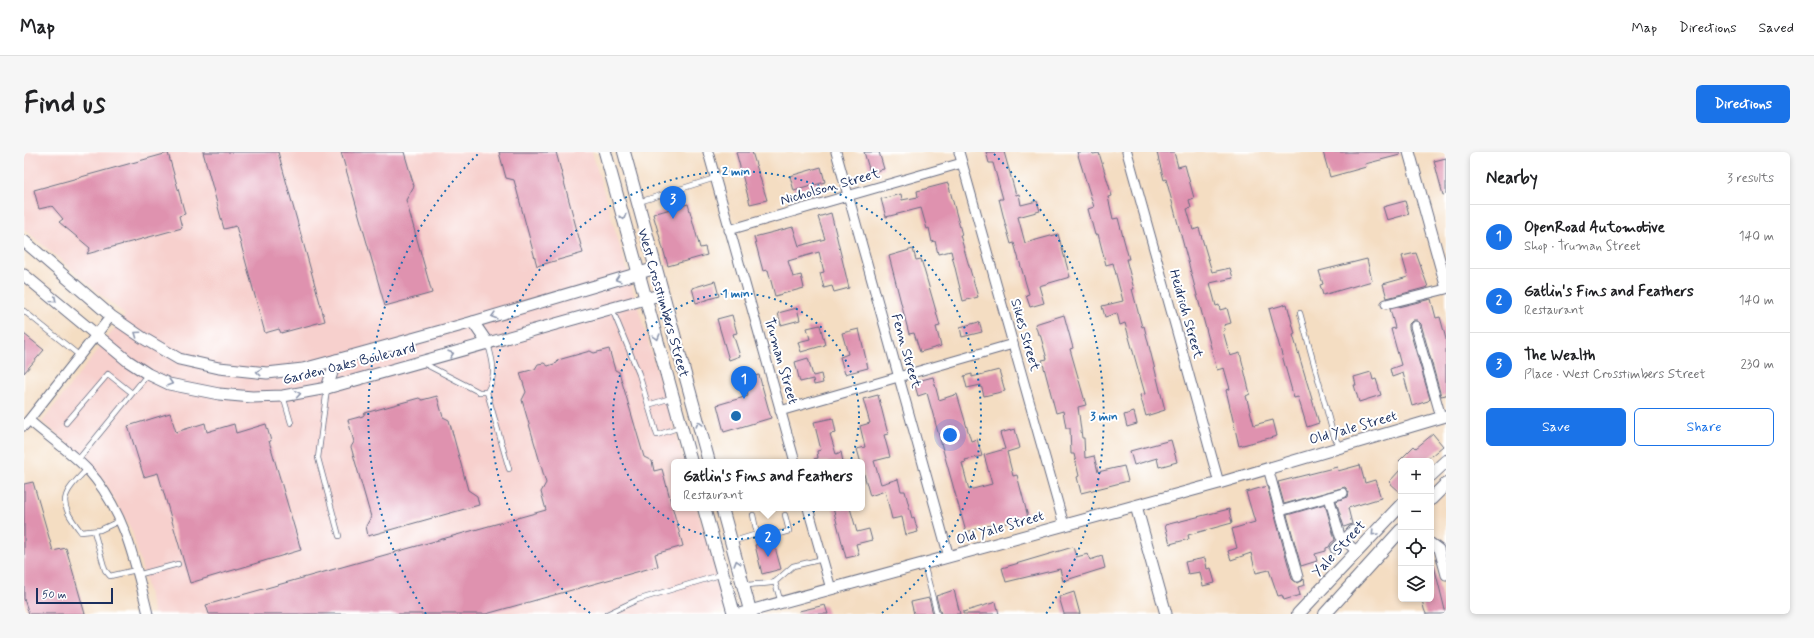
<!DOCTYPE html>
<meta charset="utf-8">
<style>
:root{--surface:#fff;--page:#f6f6f6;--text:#202124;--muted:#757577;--line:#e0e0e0;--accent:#1a73e8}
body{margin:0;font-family:Mynerve,sans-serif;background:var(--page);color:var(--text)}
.controls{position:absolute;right:12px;bottom:12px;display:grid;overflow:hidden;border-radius:6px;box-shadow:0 2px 6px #0003}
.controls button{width:36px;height:36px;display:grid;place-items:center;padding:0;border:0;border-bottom:1px solid var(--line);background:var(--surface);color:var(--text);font:20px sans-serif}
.scale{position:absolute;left:12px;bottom:10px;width:77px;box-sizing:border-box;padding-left:4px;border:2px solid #1b2f5e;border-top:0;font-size:11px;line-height:14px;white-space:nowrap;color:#1b2f5e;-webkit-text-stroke:3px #fff;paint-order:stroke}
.you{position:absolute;left:926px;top:283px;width:14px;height:14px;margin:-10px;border:3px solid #fff;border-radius:50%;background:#1a73e8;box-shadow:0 0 0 6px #1a73e833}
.badge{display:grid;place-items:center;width:26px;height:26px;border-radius:50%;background:var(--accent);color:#fff;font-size:13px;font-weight:700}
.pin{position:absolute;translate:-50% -33px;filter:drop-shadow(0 1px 2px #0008)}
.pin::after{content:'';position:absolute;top:21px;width:14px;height:12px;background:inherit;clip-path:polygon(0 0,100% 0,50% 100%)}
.popup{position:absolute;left:647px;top:307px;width:194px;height:52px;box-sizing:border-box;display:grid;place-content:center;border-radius:6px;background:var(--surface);filter:drop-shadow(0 1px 3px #0005);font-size:13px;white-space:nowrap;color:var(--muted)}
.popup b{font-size:15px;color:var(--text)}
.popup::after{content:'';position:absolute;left:50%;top:100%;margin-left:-8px;border:8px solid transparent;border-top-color:var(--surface)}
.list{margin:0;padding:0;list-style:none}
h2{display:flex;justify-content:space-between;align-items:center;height:52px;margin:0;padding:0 16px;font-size:17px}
h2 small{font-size:13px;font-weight:400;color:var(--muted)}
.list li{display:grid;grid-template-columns:26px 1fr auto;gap:12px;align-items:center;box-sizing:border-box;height:64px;padding:0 16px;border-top:1px solid var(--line)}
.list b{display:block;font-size:15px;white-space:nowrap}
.list p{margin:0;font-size:13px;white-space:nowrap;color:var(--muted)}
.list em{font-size:13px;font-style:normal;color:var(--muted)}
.actions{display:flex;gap:8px;padding:12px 16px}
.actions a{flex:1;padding:9px 0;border:1px solid var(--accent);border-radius:6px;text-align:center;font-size:14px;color:var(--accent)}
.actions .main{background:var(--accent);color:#fff}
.icon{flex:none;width:22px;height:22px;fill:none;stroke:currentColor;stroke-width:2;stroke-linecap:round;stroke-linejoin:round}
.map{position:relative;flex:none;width:1422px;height:462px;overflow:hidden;border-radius:6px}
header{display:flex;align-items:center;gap:24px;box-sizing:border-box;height:56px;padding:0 20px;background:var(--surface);border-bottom:1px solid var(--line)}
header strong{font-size:19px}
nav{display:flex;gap:22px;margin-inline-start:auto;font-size:14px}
.intro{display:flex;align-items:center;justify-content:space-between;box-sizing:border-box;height:96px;padding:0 24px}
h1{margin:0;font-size:28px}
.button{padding:10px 18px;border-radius:6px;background:var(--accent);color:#fff;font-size:14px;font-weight:700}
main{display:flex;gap:24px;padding:0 24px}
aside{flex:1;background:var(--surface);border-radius:6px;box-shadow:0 2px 6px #0003}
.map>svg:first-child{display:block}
.built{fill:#f7d0cd}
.building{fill:#df92af}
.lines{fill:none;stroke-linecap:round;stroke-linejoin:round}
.service-casing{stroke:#676c81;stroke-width:6}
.minor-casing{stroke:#676c81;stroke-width:11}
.tertiary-casing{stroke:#676c81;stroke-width:13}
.secondary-casing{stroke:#676c81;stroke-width:14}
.service{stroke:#fff;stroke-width:4.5}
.minor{stroke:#fff;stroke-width:9}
.tertiary{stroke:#fff;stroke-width:11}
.secondary{stroke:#fff;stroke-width:12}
.oneway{stroke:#8d97ae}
.ring{fill:none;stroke:#1f6fb2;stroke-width:2;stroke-dasharray:2 4}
.labels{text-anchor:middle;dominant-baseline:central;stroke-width:4;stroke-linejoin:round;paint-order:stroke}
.street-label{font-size:14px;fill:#1b2f5e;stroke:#fff}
.centre{fill:#1f6fb2;stroke:#fff;stroke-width:2}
.ring-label{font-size:12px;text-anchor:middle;font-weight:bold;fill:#1f6fb2;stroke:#fff;stroke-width:4;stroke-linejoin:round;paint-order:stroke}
</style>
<header>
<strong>Map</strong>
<nav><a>Map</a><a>Directions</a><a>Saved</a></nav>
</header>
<div class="intro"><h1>Find us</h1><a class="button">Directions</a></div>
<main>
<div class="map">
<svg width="1422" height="462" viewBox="0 0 1422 462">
<rect width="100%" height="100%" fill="#fff"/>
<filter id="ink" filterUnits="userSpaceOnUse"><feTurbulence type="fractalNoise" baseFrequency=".025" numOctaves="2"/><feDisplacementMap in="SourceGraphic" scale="8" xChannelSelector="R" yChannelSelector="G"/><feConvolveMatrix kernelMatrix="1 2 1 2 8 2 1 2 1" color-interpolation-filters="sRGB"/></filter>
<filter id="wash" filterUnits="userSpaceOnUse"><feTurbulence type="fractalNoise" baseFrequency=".012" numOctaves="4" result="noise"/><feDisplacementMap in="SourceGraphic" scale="16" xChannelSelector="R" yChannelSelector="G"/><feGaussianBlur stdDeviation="0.9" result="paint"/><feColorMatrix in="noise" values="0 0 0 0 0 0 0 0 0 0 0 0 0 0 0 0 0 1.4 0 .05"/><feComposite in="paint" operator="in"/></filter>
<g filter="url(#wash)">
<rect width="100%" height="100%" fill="#f4ddc2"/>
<path class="built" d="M0,0h568l92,310h-10v46h23l31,102 -17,4h-557l-22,-83 -28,-50 -40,-41 -22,-18 83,-107 -101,-86z"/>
<g id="blocks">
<g class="building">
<path d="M179,0h75l47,169 -44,12 -2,-4 -14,4 -29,-107 -12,3z"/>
<path d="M317,0h63l10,34 -8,14 26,93 -47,13z"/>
<path d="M475,0h57l27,101 -46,13 -23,-86 -8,-2z"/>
<path d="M712,0h16l15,48 -17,4z"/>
<path d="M840,0h15l5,17 -14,3z"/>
<path d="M962,0h18l12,43 3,-1 2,11 16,-4 3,10 -22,6 7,26 33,-9 12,43 -31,9 5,17 -14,4 -4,-12 3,-1 -15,-51 -3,1 -6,-21 -6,-24h4l-10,-36h-4z"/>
<path d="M1053,0h15l1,2 6,-1 13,43 -4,1 5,22 5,-1 11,41h-3l8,30h-2l10,38 2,-1 21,84 -19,6 -6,-21 5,-1 -20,-71 -5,2 -3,-12 -12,4 -3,-11 21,-5 -10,-38 -7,2 -8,-31 -3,1 -7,-26 6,-2z"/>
<path d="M1138,0h12l4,15 7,-2 9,33 -5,2 2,8 -4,1 6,21 6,-2 13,44 18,-4 3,10 -23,5 6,23 3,-1 1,5 7,-2 4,15 -7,2 1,5 -2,1 7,25 10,-3 10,41 -4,2 8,29 19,-5 4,16 -38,10 -13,-56 4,-1 -6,-21 -7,2 -51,-191 -2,1 -7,-27z"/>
<path d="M1299,0h77v3l-35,9 1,3 -36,10z"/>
<path d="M144,1l17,61 -6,2 3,12 -95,26 3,-6 -31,-26 4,-3 -11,-13 -13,3 -5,-19z"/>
<path d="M1422,6v36l-3,1 -9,-34z"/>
<path d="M797,15l4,15 -31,9 -4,-15z"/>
<path d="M924,31l11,41 3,11h-2l18,62 -15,4 -12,-50 -13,3 -3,-13 -3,1 -3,-14 -2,1 -6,-21 -35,9 -5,-18 20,-5 1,6 16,-3 -1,-6z"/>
<path d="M1381,49l4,13 -22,6 -4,-13z"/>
<path d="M664,52l12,44 5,-1 2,8 -39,11 -15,-52z"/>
<path d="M807,61l18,75 -15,4 -2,-6 -8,2 -4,-15 4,-1 -5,-20 -31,9 5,16 8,-2 3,13 -29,8 -7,-26 -5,1 -9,-34 39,-10 6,19 26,-7 -7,-22z"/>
<path d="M889,97l3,11 5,-1 13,45 6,22 -4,1 5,19 -21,6 -6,-19 -5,1 -20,-78z"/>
<path d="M1392,101l12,34 -41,11 -4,-14 25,-7 -6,-21z"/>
<path d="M1343,107l5,22 -49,14 -3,-10 3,-1 -4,-13z"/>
<path d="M691,129l4,15 -23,7 -4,-15z"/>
<path d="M1407,147l5,19 4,-1 6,22v56l-5,1 -20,-72 -4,-4h-4l-4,4v4l21,71 -2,2 -16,5 -9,-33 -11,4 -2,-8 11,-4 -10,-36 4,-1 -5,-19z"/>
<path d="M1263,152l8,30 -2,1 26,88 -12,4 -9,-30 -4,1 -25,-89z"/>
<path d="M773,156l3,12 -19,5 -3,-12z"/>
<path d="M708,163l5,18 -4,1 7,22 -11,4 -12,-41z"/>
<path d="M1040,163l9,33 -3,1 16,56 -8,2 4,31h2l1,20 9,-2 4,16 26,-6 4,15 -47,12 -4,-16 2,-1 -5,-22h-3l-1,-26h-4l-3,-17 -7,2 -14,-53 5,-1 -7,-25h-2l-3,-10z"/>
<path d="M955,170l3,10 -20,5 -2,-10z"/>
<path d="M796,173l5,20 -24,7 -3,-10 12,-3 -3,-11z"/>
<path d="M835,177l9,39 -23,6 -5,-17 8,-3 -6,-21z"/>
<path d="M0,182l20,16 -20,23z"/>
<path d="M585,197l6,21 4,2 25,85 8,4 2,10 8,-2 21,77 -28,8 3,12 -172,48h-277l-3,-9 340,-95 -5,-18 5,-9 -24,-83 4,-8 -6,-19 15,-4 3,-5 6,-1 4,3 9,-3 1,-3 32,-9 4,2z"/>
<path d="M784,206l5,18 8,-2 2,9 -9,2 -1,-6 -13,3 -5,-20z"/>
<path d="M975,218l6,21 -21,5 -3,-11 -14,3 -3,-12 8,-2v3z"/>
<path d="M1347,220l2,8 3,-1 5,16 -22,7 -5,-17h2l-2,-8z"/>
<path d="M735,223l12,43 -47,14 -7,-27 31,-9 -3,-18z"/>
<path d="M909,225l6,23 18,-6 14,47 6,-2 5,17 -17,4 1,2 -4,1 7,27 23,-6 -8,-29 21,-6 -5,-16 15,-4 5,19 -13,4 6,24 4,-1 11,42 -36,10 -1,-2 -25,7 -39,-139 -9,3 -4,-14z"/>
<path d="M854,243l10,39 -4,1 6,22 -16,4 7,23 17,-5 3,12h4l7,27 2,-1 4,15 -12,3 -4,-18 -10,2 -7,-28 -15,5 -13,-47 8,-2 -5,-21 10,-3 -7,-24z"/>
<path d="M413,244l6,21 6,3 19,70 9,6 2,9 -111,31 -2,-10 5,-9 -20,-70 3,-5 -6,-22 15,-4 2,-3 54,-15 3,2z"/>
<path d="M1110,260l3,12 -10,3 -3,-12z"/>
<path d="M146,261l6,19 29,-9 2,9 27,-8 2,9 30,-9 5,17h-2l32,109 -111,33 -32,-110 -14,4 -16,-51z"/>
<path d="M809,266l3,15 -6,1 6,20 5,-2 2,10h-28l-1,-3 4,-1 -1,-7 4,-1 -7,-28z"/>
<path d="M1409,282l10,12 -18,15h-26l15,-15 2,2z"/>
<path d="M1147,288l6,22 -18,5 -2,-9 -23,7 -4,-14z"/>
<path d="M1336,313l5,18 10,-3 6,18 -33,10 4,16 -8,3 -8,-26 12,-4 1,-5 -4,-5 -61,17 -6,-22 59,-15 1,4z"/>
<path d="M1377,317v24l-12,-11z"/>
<path d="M9,330l20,69 13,-3 19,66h-56l-5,-15v-115z"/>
<path d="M1243,334l25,93 5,4 5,-2 2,-2 1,6 -7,2 2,8 -16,5 -2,-5 -4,1 -9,-26 -13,3 -5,-20 -20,7 -3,-9 9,-3 -5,-19 23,-7 -9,-30z"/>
<path d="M1301,352l10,36 -4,3 -2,4 -3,1v3l-11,3 2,7 -16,5 -14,-51z"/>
<path d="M809,356h17l7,24 12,-3 3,11 -16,4 3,11 -13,3z"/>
<path d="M1205,357l3,14 -44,12 1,4 -19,5 -5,-19z"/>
<path d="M749,388l8,29 -19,5 -7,-29z"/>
<path d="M1049,395l3,10 12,-3 2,6 12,-4 3,12 -42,13 -3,-12 -54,13 -4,-14z"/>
<path d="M1181,406l2,11 4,-1 4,15 -12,3 -3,-14 -12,2 -3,-12z"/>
<path d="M1407,414h3l12,48h-20l-2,-5 -2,-10h9z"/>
<path d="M930,438l6,24h-19l-5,-18z"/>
<path d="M1050,440l6,22h-16l-5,-17z"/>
<path d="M905,446l4,16h-19l-3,-12z"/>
<path d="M972,450l3,12h-36v-2z"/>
<path d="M801,453l3,9h-28l-1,-3z"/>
</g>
</g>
</g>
<g filter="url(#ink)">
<use href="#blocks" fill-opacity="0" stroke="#676c81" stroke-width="1"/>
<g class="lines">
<defs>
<g id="service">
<path d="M615,50l76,-24"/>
<path d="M588,157l27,65 18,61 23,-8"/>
<path d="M0,159l56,45"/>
<path d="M1276,161l34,124 7,10"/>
<path d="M399,211l56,29h8c10,-17 6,-31 1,-48"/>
<path d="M303,236l-9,70 21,78"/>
<path d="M463,240l22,77"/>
<path d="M259,244l8,27"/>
<path d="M624,253l23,-7"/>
<path d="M42,271l42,-49 24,19"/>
<path d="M53,309l71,-87"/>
<path d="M63,317c-26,27 -30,32 -6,63l19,-2 21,-10"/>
<path d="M70,379l11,39 5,6 26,-6"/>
<path d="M733,382l15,2 17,-5 -4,-16"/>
<path d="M707,390l26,-8 -4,-19"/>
<path d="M900,412l13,50"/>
<path d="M113,423l41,-11"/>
<path d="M720,434c11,-3 20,-1 31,-4"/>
<path d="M757,451l-6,-21 18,-16 30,-7"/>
<path d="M583,462l30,-14 86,-26"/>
</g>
<g id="minor">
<path d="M684,0l87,310"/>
<path d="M812,0l113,405"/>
<path d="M935,0l105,373"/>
<path d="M1103,0l92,331"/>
<path d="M705,78l233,-67"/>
<path d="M1362,152l60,-15"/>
<path d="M1391,174l26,91"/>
<path d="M756,259l233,-67"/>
<path d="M6,269c18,16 41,31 58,49 37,41 47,92 60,144"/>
<path d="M0,274l87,-110"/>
<path d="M1244,316l30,109"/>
<path d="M1305,345l11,39 17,16"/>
<path d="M784,356l23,81"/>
<path d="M1256,359l63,-18"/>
<path d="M1407,391l8,6 7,26"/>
<path d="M1311,397l18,-19"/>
</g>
<g id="tertiary">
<path d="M1385,0l37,133"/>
<path d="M0,89l87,75 32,22 36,21 40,9 48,5 36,-4 48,-13 122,-34 183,-54"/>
<path d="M0,123l104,86 20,13 21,10 50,10 33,3 31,-1 44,-8 336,-94"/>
<path d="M449,170l15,22"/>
<path d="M303,236l9,-28"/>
<path d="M1112,354l30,108"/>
<path d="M715,462l480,-131 227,-67"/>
</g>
<g id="secondary">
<path d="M581,0l86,310"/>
<path d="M600,0l85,310"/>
<path d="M1407,323l15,-14"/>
<path d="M1407,347l15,-15"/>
<path d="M680,356l30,106"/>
<path d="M698,356l29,106"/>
<path d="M1274,462l103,-109"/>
<path d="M1301,462l76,-84"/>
</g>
</defs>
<use href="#service" class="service-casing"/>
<use href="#minor" class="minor-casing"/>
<use href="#tertiary" class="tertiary-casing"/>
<use href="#secondary" class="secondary-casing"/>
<use href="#service" class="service"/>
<use href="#minor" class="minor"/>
<use href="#tertiary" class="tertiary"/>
<use href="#secondary" class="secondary"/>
</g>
<defs><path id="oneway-chevron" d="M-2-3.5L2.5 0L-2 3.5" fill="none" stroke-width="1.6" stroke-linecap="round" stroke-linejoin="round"/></defs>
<g class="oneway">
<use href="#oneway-chevron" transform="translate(599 65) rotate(74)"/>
<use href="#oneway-chevron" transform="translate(594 127) rotate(164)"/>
<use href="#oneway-chevron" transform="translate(30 148) rotate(40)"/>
<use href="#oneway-chevron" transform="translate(470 164) rotate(164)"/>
<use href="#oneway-chevron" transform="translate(113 182) rotate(-145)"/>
<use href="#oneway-chevron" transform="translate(633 185) rotate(74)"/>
<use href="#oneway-chevron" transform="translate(427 202) rotate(-16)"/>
<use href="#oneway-chevron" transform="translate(235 220) rotate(-175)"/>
<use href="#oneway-chevron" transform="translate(146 231) rotate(18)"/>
<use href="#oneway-chevron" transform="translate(274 242) rotate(-9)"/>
<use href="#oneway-chevron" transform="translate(675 272) rotate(-105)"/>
<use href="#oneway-chevron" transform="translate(1350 381) rotate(133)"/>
<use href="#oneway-chevron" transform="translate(713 411) rotate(-106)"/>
</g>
</g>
<g class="ring">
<circle cx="712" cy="264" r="123"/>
<path d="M566 461A245 245 0 1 1 858 461"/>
<path d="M402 462A368 368 0 0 1 454 2M970 2A368 368 0 0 1 1022 462"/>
</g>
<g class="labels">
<g class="street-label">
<text transform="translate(806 35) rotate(-16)">Nicholson Street</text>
<text transform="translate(639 151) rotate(74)">West Crosstimbers Street</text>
<text transform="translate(1162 162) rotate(74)">Heidrich Street</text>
<text transform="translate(1001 183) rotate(74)">Sikes Street</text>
<text transform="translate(882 199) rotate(74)">Fenn Street</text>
<text transform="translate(757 209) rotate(74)">Truman Street</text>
<text transform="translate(325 212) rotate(-14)">Garden Oaks Boulevard</text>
<text transform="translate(1329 276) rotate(-16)">Old Yale Street</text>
<text transform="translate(976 376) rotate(-16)">Old Yale Street</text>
<text transform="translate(1315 397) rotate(-47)">Yale Street</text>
</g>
</g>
<circle cx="712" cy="264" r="6" class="centre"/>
<g class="ring-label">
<text x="712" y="23">2 min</text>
<text x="712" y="145">1 min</text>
<text x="1080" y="268">3 min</text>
</g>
</svg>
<div class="controls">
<button>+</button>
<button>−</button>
<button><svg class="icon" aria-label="locate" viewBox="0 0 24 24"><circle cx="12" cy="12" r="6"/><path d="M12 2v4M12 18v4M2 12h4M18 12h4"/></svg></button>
<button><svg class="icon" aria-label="layers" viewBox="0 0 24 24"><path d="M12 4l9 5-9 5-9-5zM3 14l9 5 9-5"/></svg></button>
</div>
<div class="scale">50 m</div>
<div class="you"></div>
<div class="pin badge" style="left:720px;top:247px">1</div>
<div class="pin badge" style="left:744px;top:405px">2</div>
<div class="popup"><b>Gatlin's Fins and Feathers</b>Restaurant</div>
<div class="pin badge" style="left:649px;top:67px">3</div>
</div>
<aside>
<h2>Nearby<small>3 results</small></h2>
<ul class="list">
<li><span class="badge">1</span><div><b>OpenRoad Automotive</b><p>Shop · Truman Street</p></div><em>140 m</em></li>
<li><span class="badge">2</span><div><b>Gatlin's Fins and Feathers</b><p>Restaurant</p></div><em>140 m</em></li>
<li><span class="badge">3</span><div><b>The Wealth</b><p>Place · West Crosstimbers Street</p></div><em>230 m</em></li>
</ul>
<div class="actions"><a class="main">Save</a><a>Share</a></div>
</aside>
</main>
